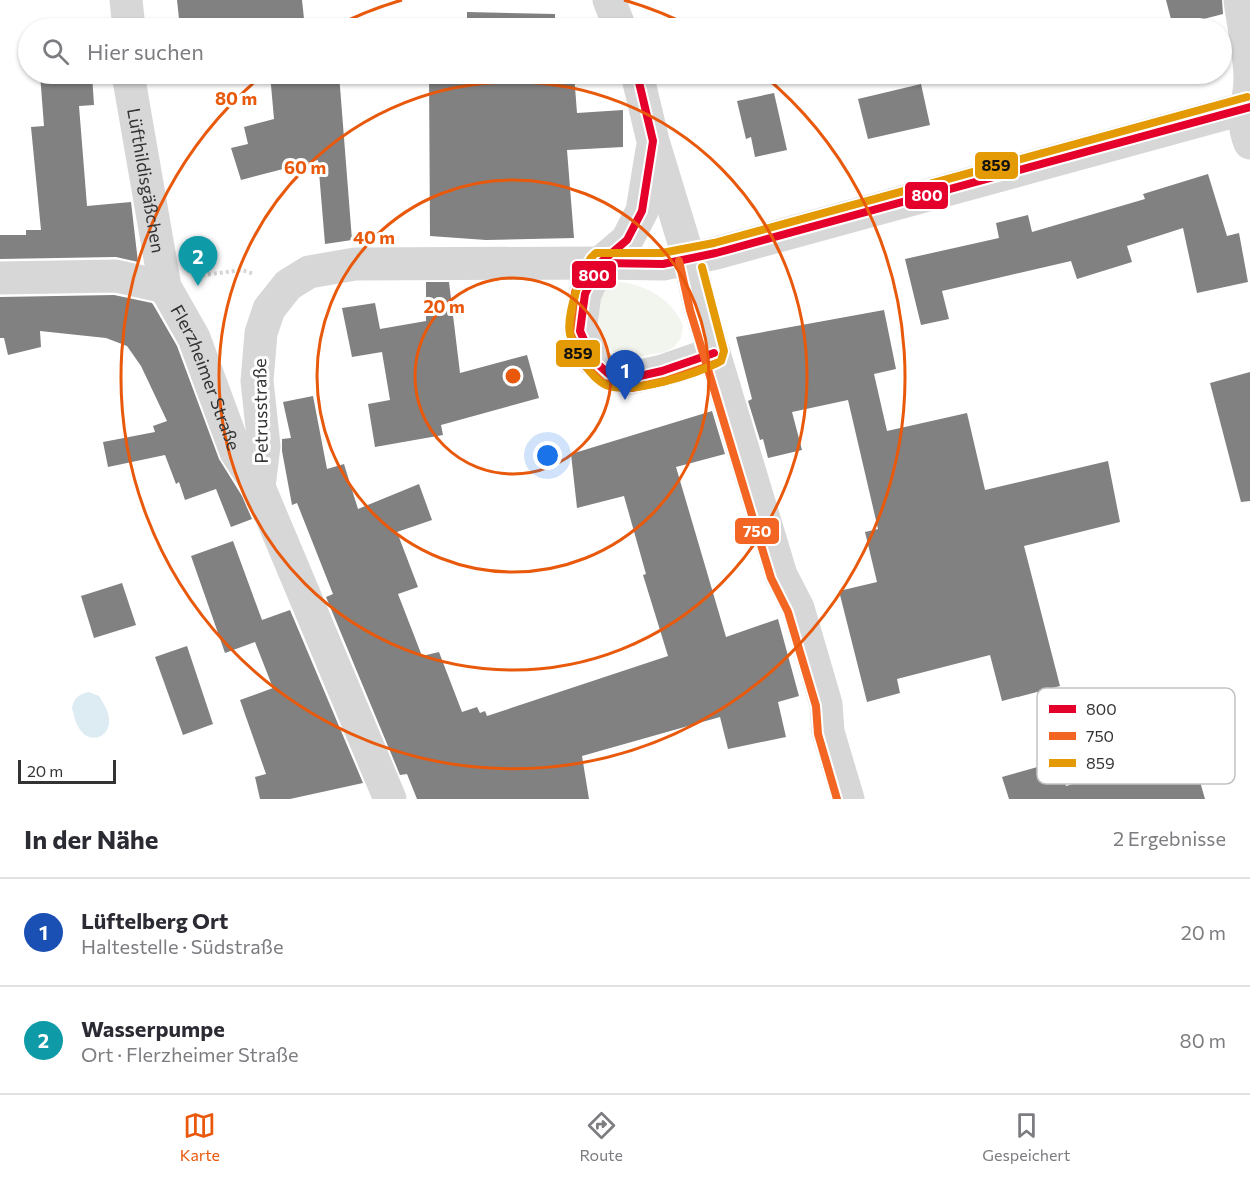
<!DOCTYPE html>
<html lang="de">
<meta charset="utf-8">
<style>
:root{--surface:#fff;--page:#f2f2f3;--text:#2b2b33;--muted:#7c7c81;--line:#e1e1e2;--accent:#ea580c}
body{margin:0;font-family:Commissioner,sans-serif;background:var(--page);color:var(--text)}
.scale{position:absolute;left:18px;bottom:15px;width:98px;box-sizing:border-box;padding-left:6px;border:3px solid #333;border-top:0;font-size:16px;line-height:21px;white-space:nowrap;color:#333;-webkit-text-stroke:4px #fff;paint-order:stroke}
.you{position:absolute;left:548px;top:456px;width:21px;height:21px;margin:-15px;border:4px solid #fff;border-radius:50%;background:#1a73e8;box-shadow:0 0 0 9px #1a73e833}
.badge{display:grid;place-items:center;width:39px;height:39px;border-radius:50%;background:var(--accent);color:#fff;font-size:20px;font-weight:700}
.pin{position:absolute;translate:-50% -50px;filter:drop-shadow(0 2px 3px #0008)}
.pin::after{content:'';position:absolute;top:32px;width:21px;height:18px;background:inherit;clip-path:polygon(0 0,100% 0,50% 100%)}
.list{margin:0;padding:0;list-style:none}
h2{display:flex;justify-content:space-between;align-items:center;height:78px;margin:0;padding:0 24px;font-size:26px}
h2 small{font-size:20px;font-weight:400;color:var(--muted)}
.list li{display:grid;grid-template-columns:39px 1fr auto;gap:18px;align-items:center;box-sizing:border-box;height:108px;padding:0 24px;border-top:2px solid var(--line)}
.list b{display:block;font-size:22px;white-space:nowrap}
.list p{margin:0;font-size:20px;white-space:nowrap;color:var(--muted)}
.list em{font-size:20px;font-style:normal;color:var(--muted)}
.icon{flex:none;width:33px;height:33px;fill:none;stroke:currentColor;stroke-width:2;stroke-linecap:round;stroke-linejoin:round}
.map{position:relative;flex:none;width:1250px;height:799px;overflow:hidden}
.search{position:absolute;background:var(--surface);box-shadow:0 2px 4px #0004;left:18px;right:18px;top:18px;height:66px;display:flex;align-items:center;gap:15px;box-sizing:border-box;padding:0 21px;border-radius:33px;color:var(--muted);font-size:22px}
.sheet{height:294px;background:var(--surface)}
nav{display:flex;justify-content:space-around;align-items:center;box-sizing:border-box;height:84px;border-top:2px solid var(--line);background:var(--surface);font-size:16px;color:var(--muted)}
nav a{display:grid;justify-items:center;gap:3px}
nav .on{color:var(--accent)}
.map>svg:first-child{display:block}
.green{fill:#f1f5ed}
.water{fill:#ddebf3}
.building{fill:#818181}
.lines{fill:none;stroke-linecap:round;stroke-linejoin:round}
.path{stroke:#d6d6d6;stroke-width:4;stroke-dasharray:3 3;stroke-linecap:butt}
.minor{stroke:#d7d7d7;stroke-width:33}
.bus-1-casing{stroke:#fff;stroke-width:12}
.bus-2-casing{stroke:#fff;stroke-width:12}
.bus-3-casing{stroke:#fff;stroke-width:12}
.bus-1{stroke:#e4002b;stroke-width:8}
.bus-2{stroke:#f26522;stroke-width:8}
.bus-3{stroke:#e39a05;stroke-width:8}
.ring{fill:none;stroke:#e8590c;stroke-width:3}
.labels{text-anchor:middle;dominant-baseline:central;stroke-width:6;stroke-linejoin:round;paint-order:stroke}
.street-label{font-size:18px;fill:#333;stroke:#fff}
.key{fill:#fff;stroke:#c2c2c2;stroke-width:1.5}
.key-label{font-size:16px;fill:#333}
.centre{fill:#e8590c;stroke:#fff;stroke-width:3}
.ring-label{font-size:18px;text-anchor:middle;font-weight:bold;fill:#e8590c;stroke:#fff;stroke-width:6;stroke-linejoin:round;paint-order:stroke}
.line-badge{stroke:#fff;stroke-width:2}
.badge-label{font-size:16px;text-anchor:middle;font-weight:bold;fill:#fff}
.pale-badge-label{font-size:16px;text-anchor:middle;font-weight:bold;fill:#111}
</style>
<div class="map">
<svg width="1250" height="799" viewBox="0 0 1250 799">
<rect width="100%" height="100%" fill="#fff"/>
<path class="green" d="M609,281c31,1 62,15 74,45l-2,12 -7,9 -9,5 -35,6 -17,-6 -10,-11 -6,-14 -2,-23z"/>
<path class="water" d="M89,692l10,4c5,8 11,17 10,27 -1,15 -19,20 -28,8 -5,-6 -7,-15 -9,-23 2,-10 7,-14 17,-16z"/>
<g class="building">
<path d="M177,0h125l3,28h-125z"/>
<path d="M1166,0h56l1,14 -50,13z"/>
<path d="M467,12l88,2v14h-88z"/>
<path d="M40,74h52l2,31 -15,1 8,100 44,-4 7,60 -22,-5 -116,2v-24h26v-5h15l-10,-103 13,-1z"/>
<path d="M270,74h69l13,166 -27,4 -7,-84 -77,20 -10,-32 17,-4 -4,-17 30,-8z"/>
<path d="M429,74h145l3,39 46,-3v37l-56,3 7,88 -88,2 -56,-4z"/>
<path d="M921,84l9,41 -62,14 -10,-40z"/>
<path d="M774,93l13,57 -32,7 -4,-20 -5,2 -9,-38z"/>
<path d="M1208,174l19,62 12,-3 9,49 -51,11 -14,-65 -56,18 5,16 -55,17 -6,-18 -129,30 7,28 -28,6 -16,-66 94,-21 -3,-15 32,-8 4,17 113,-33 -2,-5z"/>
<path d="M426,282h23l11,91 67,-18 12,43 -98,27 2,10 -68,12 -7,-43 22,-4 -8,-48 -30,5 -10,-49 33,-5 5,26 46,-8z"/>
<path d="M114,295l38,8 2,3 23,40 42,113 23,37 10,23 -21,8 -15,-38 -31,11 -6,-18 -3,2 -11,-29 -57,12 -5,-25 52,-10 -2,-6 14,-5 -26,-55 -14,-20 -21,-8 -66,-7 1,16 -33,8 -4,-17h-4v-41z"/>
<path d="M884,310l12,59 -22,5 13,57 80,-18 18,77 123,-29 12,61 -96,24 36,140 -58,15 -12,-46 -93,24 3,14 -33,9 -28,-111 38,-9 -12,-50 13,-3 -30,-129 -56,12 10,38 -34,8 -5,-19 -3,1 -12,-39 4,-2 -16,-62z"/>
<path d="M1250,372v129l-9,1 -31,-119z"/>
<path d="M313,396l14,73 17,-5 14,45 61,-25 13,36 -35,12 21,55 -20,7 24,62 17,-4 23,60 15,-5 3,6 5,-2 2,5 181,-60 -25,-81 3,-1 -22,-78 -47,12 -6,-54 141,-43 13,43 -49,13 50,170 52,-18 21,77 -21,6 8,35 -58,12 -8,-32 -138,39 7,43h-172l-10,-25 -7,1 -74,-178 7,-3 -36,-91 -5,2 -10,-54v-12l9,-1 -8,-36z"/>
<path d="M233,541l29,79 28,-10 73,173 -73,16h-30l-5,-22 11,-3 -26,-74 33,-12 -18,-46 -30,11 -34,-97z"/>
<path d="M122,583l14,42 -42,13 -13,-42z"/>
<path d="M187,646l26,78 -30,11 -28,-78z"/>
<path d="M1191,750l14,49h-196l-7,-22 57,-16 7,25z"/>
</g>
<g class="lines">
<path class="path" d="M196,276l46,-6 12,4"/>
<g class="minor">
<path d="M126,0l3,28"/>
<path d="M609,0l11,28"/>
<path d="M1240,0c3,25 10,54 10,79 0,25 -11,38 0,64"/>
<path id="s1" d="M128,74l37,213 29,51 42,114 23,35"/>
<path d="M637,74l16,67 36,118 11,48 81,268 17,33 28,96 2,28 20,67"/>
<path d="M652,150l-10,61 -15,29 -27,23 -15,31 -5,37 13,29 17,15 21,3 31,-7 52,-18"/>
<path d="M0,278l116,-2 49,11"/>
<path d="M390,799l-131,-312 5,-41 -7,-65 4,-48 8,-24 19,-24 21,-13 46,-8 245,-1 63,1 53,-11 534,-146"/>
</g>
<defs>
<g id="bus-1">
<path d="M637,74l16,67 -11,70 -15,29 -27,23 -15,31 -5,37 13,29 17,15 21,3 31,-7 52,-18"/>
<path d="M600,263l63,1 53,-11 534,-146"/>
</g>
<g id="bus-2">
<path d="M591,258l-16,34 -5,41 15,33 18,17 29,5 33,-7 52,-18"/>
<path d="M679,261l11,49 81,268 17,34 28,94 2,28 19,65"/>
</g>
<path id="bus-3" d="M702,267l22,84 -3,10c-24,13 -90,34 -115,24 -16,-7 -32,-35 -36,-51 -4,-17 12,-71 26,-81h66l52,-10 533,-146"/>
</defs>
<use href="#bus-1" class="bus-1-casing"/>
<use href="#bus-2" class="bus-2-casing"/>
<use href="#bus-3" class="bus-3-casing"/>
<use href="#bus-1" class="bus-1"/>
<use href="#bus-2" class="bus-2"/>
<use href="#bus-3" class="bus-3"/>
</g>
<g class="ring">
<circle cx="513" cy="376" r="98"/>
<circle cx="513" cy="376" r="196"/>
<circle cx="513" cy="376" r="294"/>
<path d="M332 28A392 392 0 0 1 402 0M624 0A392 392 0 0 1 694 28M762 74A392 392 0 1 1 264 74"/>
</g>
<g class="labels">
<g class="street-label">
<text stroke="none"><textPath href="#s1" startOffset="108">Lüfthildisgäßchen</textPath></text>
<text stroke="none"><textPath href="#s1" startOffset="316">Flerzheimer Straße</textPath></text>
<text transform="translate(260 411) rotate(-91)">Petrusstraße</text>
</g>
</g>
<rect x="1037" y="688" width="198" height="96" rx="9" class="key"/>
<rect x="1049" y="705" width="27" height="8" fill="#e4002b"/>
<rect x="1049" y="732" width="27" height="8" fill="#f26522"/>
<rect x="1049" y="759" width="27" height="8" fill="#e39a05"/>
<g class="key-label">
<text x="1086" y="715">800</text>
<text x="1086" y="742">750</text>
<text x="1086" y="769">859</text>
</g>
<circle cx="513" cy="376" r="9" class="centre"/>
<g class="ring-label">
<text x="236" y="105">80 m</text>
<text x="305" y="174">60 m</text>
<text x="374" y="244">40 m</text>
<text x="444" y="313">20 m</text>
</g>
<g class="line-badge">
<rect x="974" y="151" width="45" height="29" rx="6" fill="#e39a05"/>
<rect x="904" y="181" width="45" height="29" rx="6" fill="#e4002b"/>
<rect x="571" y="260" width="46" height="29" rx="6" fill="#e4002b"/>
<rect x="555" y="339" width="46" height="29" rx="6" fill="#e39a05"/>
<rect x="734" y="517" width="46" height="28" rx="6" fill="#f26522"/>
</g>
<g class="badge-label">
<text x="927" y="201">800</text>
<text x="594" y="281">800</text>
<text x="757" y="537">750</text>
</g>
<g class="pale-badge-label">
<text x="996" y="171">859</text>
<text x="578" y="359">859</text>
</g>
</svg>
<div class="scale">20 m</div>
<div class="you"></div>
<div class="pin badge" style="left:625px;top:400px;background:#1a4fb4">1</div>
<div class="pin badge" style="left:198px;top:286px;background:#0f9aa8">2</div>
<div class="search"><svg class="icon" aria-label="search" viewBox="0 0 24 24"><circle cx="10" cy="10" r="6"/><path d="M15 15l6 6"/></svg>Hier suchen</div>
</div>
<section class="sheet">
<h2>In der Nähe<small>2 Ergebnisse</small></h2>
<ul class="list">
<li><span class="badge" style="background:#1a4fb4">1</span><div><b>Lüftelberg Ort</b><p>Haltestelle · Südstraße</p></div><em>20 m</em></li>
<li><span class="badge" style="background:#0f9aa8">2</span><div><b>Wasserpumpe</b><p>Ort · Flerzheimer Straße</p></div><em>80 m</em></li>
</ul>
</section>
<nav>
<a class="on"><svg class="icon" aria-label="map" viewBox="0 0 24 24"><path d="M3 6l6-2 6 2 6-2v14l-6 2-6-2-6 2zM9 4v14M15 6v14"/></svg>Karte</a>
<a><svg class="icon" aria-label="directions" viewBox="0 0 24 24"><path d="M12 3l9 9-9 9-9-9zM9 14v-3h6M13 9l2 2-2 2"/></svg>Route</a>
<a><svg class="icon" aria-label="saved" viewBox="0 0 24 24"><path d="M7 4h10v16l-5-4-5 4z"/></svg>Gespeichert</a>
</nav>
